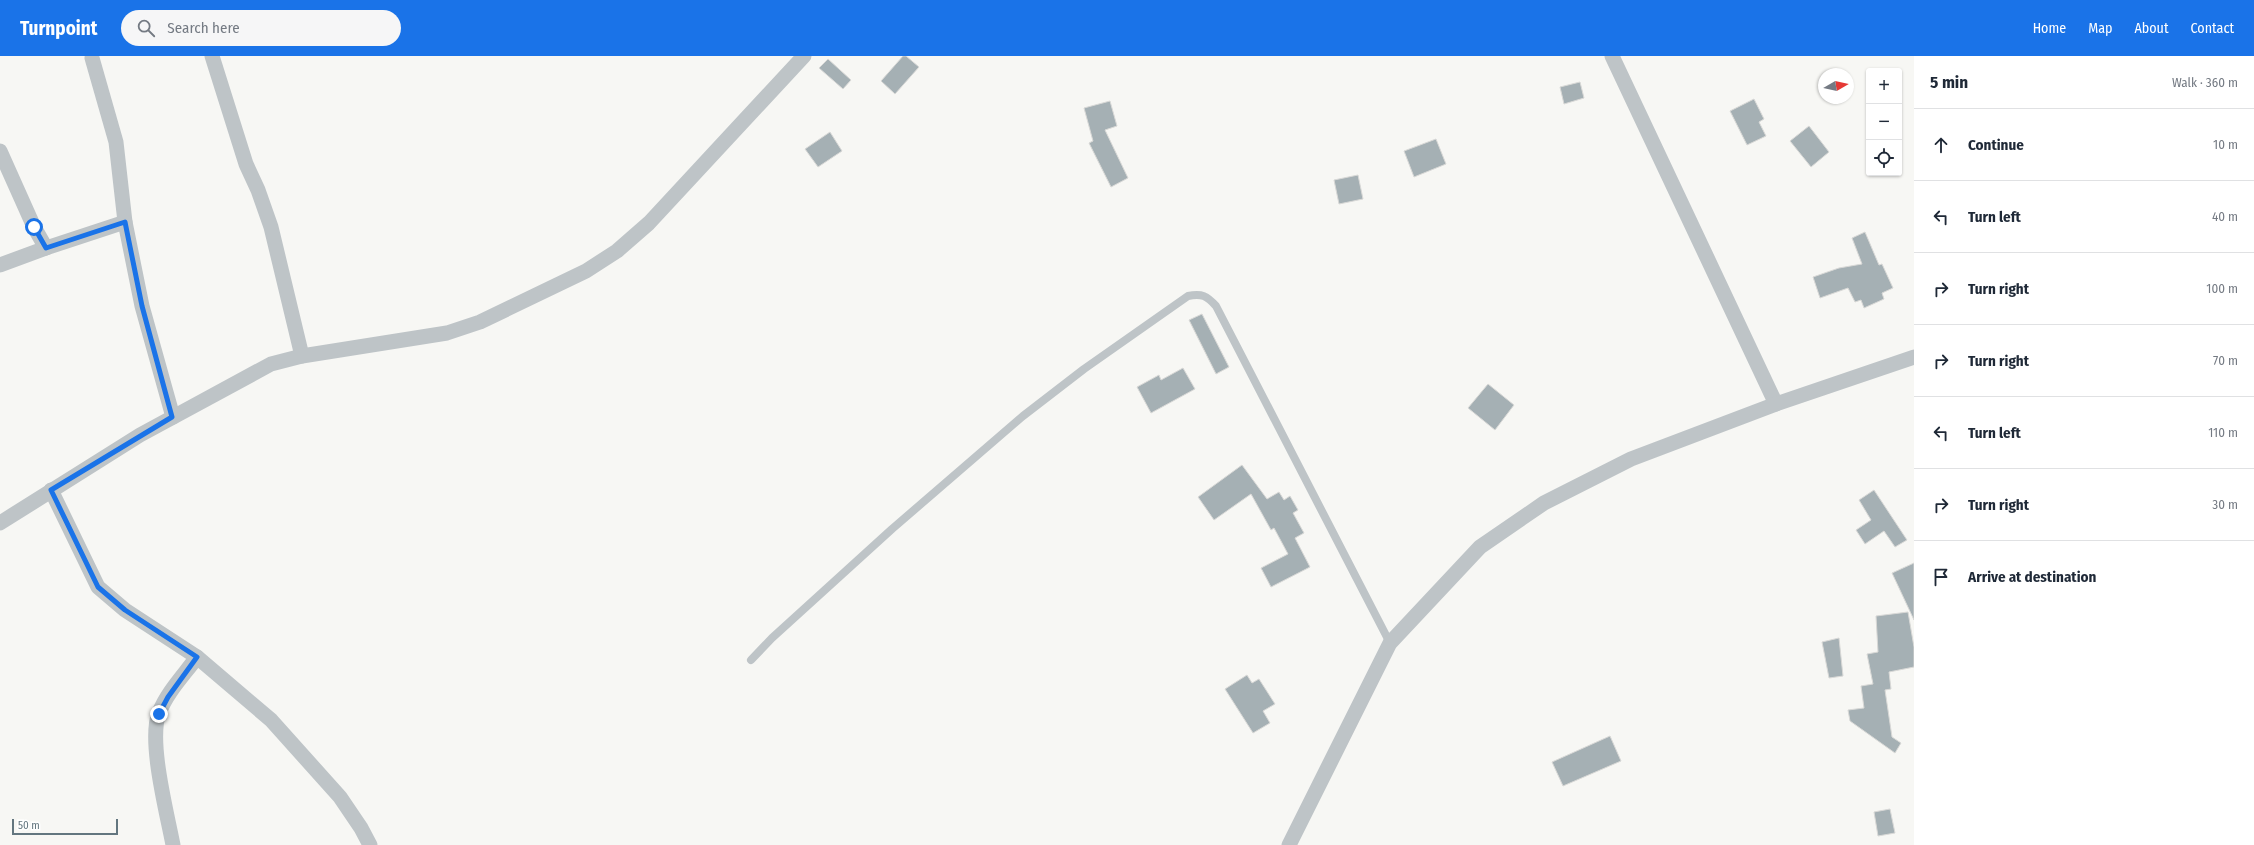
<!DOCTYPE html>
<meta charset="utf-8">
<style>
:root{--surface:#fff;--page:#f6f6f7;--text:#1f2937;--muted:#747a83;--line:#e0e1e3;--accent:#1a73e8}
body{margin:0;font-family:"Fira Sans Condensed",sans-serif;background:var(--page);color:var(--text)}
.controls{position:absolute;right:12px;top:12px;display:grid;overflow:hidden;border-radius:4px;box-shadow:0 1px 3px #0004}
.controls button{width:36px;height:36px;display:grid;place-items:center;padding:0;border:0;border-bottom:1px solid var(--line);background:var(--surface);color:var(--text);font:20px sans-serif}
.compass{position:absolute;left:1818px;top:12px;width:36px;height:36px;border-radius:50%;background:var(--surface);box-shadow:0 1px 3px #0004;rotate:81deg}
.scale{position:absolute;left:12px;bottom:10px;width:106px;box-sizing:border-box;padding-left:4px;border:2px solid #63767f;border-top:0;font-size:11px;line-height:14px;white-space:nowrap;color:#63767f;-webkit-text-stroke:3px #fff;paint-order:stroke}
.stop{position:absolute;width:12px;height:12px;margin:-9px;border:3px solid #1a73e8;border-radius:50%;background:#fff}
.stop.end{background:#1a73e8;border-color:#fff;box-shadow:0 1px 4px #0008}
.list{margin:0;padding:0;list-style:none}
h2{display:flex;justify-content:space-between;align-items:center;height:52px;margin:0;padding:0 16px;font-size:17px}
h2 small{font-size:13px;font-weight:400;color:var(--muted)}
.list li{display:grid;grid-template-columns:26px 1fr auto;gap:12px;align-items:center;box-sizing:border-box;height:72px;padding:0 16px;border-top:1px solid var(--line)}
.list b{display:block;font-size:15px;white-space:nowrap}
.list em{font-size:13px;font-style:normal;color:var(--muted)}
.icon{flex:none;width:22px;height:22px;fill:none;stroke:currentColor;stroke-width:2;stroke-linecap:round;stroke-linejoin:round}
.map{position:relative;flex:none;width:1914px;height:789px;overflow:hidden}
header{display:flex;align-items:center;gap:24px;box-sizing:border-box;height:56px;padding:0 20px;background:var(--accent);color:#fff}
header strong{font-size:19px}
nav{display:flex;gap:22px;margin-inline-start:auto;font-size:14px}
.search{width:280px;height:36px;background:var(--page);display:flex;align-items:center;gap:10px;box-sizing:border-box;padding:0 14px;border-radius:22px;color:var(--muted);font-size:15px}
main{display:flex}
aside{flex:1;background:var(--surface)}
.map>svg:first-child{display:block}
.building{fill:#a5b0b4;stroke:#d9d9d7}
.lines{fill:none;stroke-linecap:round;stroke-linejoin:round}
.service{stroke:#bec4c7;stroke-width:8}
.minor{stroke:#bec4c7;stroke-width:15}
.route{stroke:#1a73e8;stroke-width:5}
</style>
<header>
<strong>Turnpoint</strong>
<div class="search"><svg class="icon" aria-label="search" viewBox="0 0 24 24"><circle cx="10" cy="10" r="6"/><path d="M15 15l6 6"/></svg>Search here</div>
<nav><a>Home</a><a>Map</a><a>About</a><a>Contact</a></nav>
</header>
<main>
<div class="map">
<svg width="1914" height="789" viewBox="0 0 1914 789">
<rect width="100%" height="100%" fill="#f7f7f4"/>
<g class="building">
<path d="M903,0h3l13,11 -24,27 -14,-13z"/>
<path d="M828,3l23,21 -8,9 -24,-21z"/>
<path d="M1580,26l4,16 -20,6 -4,-17z"/>
<path d="M1754,43l10,20 -5,3 7,14 -19,9 -17,-34z"/>
<path d="M1110,45l7,25 -12,4 23,48 -17,9 -22,-44 4,-2 -9,-33z"/>
<path d="M1809,70l20,26 -18,15 -21,-26z"/>
<path d="M830,76l12,19 -24,16 -13,-18z"/>
<path d="M1436,83l10,25 -32,13 -10,-26z"/>
<path d="M1358,119l5,24 -24,5 -5,-24z"/>
<path d="M1865,176l14,33 3,-1 11,24 -11,5 2,6 -20,9 -3,-8 -6,2 -7,-14 -28,10 -7,-21 26,-9 23,-4 -10,-26z"/>
<path d="M1202,258l27,53 -13,7 -27,-54z"/>
<path d="M1183,312l12,21 -44,24 -14,-26 22,-12 2,5z"/>
<path d="M1488,328l26,21 -19,25 -27,-22z"/>
<path d="M1242,409l25,34 12,-7 5,8 6,-4 8,14 -5,3 11,20 -9,5 15,29 -39,20 -10,-19 27,-14 -14,-26 -3,2 -20,-36 -37,26 -16,-23z"/>
<path d="M1874,434l33,50 -12,7 -11,-16 -19,13 -9,-14 15,-10 -12,-20z"/>
<path d="M1914,507v57l-22,-47z"/>
<path d="M1908,556l6,35v20l-25,5 2,17 -6,1 7,47 9,6 -6,10 -45,-32 -2,-11 16,-2 -3,-22 12,-2 -6,-30 11,-2 -2,-36z"/>
<path d="M1839,582l4,38 -14,2 -7,-36z"/>
<path d="M1247,619l5,8 7,-4 16,25 -12,7 7,12 -17,10 -28,-44z"/>
<path d="M1610,680l11,25 -58,25 -11,-24z"/>
<path d="M1890,753l5,24 -17,3 -4,-24z"/>
</g>
<g class="lines">
<path class="service" d="M751,604l21,-22 120,-109 131,-113 61,-47 104,-73c14,-3 19,0 28,10l174,337"/>
<g class="minor">
<path d="M212,0l34,108 12,26 13,37 31,129"/>
<path d="M1612,0l164,348"/>
<path d="M92,2l24,84 9,80 17,84 31,111"/>
<path d="M0,95l34,76 12,21 79,-26"/>
<path d="M0,209l46,-17"/>
<path d="M51,434l47,97 27,23 72,47 74,63 69,77 21,31 9,17"/>
<path d="M0,467l140,-88 131,-71 31,-8 145,-23 33,-11 106,-51 31,-20 32,-28 155,-167"/>
<path d="M173,789c-6,-32 -25,-104 -14,-132 8,-21 25,-38 38,-56"/>
<path d="M1289,789l101,-202 90,-96 64,-44 87,-44 145,-55 138,-47"/>
</g>
</g>
<g class="lines">
<path class="route" d="M34,171l12,21 79,-26 17,84 30,111 -121,73 47,97 27,23 72,47 -29,40 -9,17"/>
</g>
</svg>
<div class="controls">
<button>+</button>
<button>−</button>
<button><svg class="icon" aria-label="locate" viewBox="0 0 24 24"><circle cx="12" cy="12" r="6"/><path d="M12 2v4M12 18v4M2 12h4M18 12h4"/></svg></button>
</div>
<svg class="compass" viewBox="-18 -18 36 36"><path d="M0-13l5 13h-10z" fill="#e53935"/><path d="M0 13l5-13h-10z" fill="#747a83"/></svg>
<div class="scale">50 m</div>
<div class="stop" style="left:34px;top:171px"></div>
<div class="stop end" style="left:159px;top:658px"></div>
</div>
<aside>
<h2>5 min<small>Walk · 360 m</small></h2>
<ul class="list">
<li><svg class="icon" aria-label="ahead" viewBox="0 0 24 24"><path d="M12 20V5M6 11l6-6 6 6"/></svg><div><b>Continue</b></div><em>10 m</em></li>
<li><svg class="icon" aria-label="left" viewBox="0 0 24 24"><path d="M17 20v-9H6M10 6l-5 5 5 5"/></svg><div><b>Turn left</b></div><em>40 m</em></li>
<li><svg class="icon" aria-label="right" viewBox="0 0 24 24"><path d="M7 20v-9h11M14 6l5 5-5 5"/></svg><div><b>Turn right</b></div><em>100 m</em></li>
<li><svg class="icon" aria-label="right" viewBox="0 0 24 24"><path d="M7 20v-9h11M14 6l5 5-5 5"/></svg><div><b>Turn right</b></div><em>70 m</em></li>
<li><svg class="icon" aria-label="left" viewBox="0 0 24 24"><path d="M17 20v-9H6M10 6l-5 5 5 5"/></svg><div><b>Turn left</b></div><em>110 m</em></li>
<li><svg class="icon" aria-label="right" viewBox="0 0 24 24"><path d="M7 20v-9h11M14 6l5 5-5 5"/></svg><div><b>Turn right</b></div><em>30 m</em></li>
<li><svg class="icon" aria-label="arrive" viewBox="0 0 24 24"><path d="M6 21V4h12l-3 4 3 4H6"/></svg><div><b>Arrive at destination</b></div></li>
</ul>
</aside>
</main>
